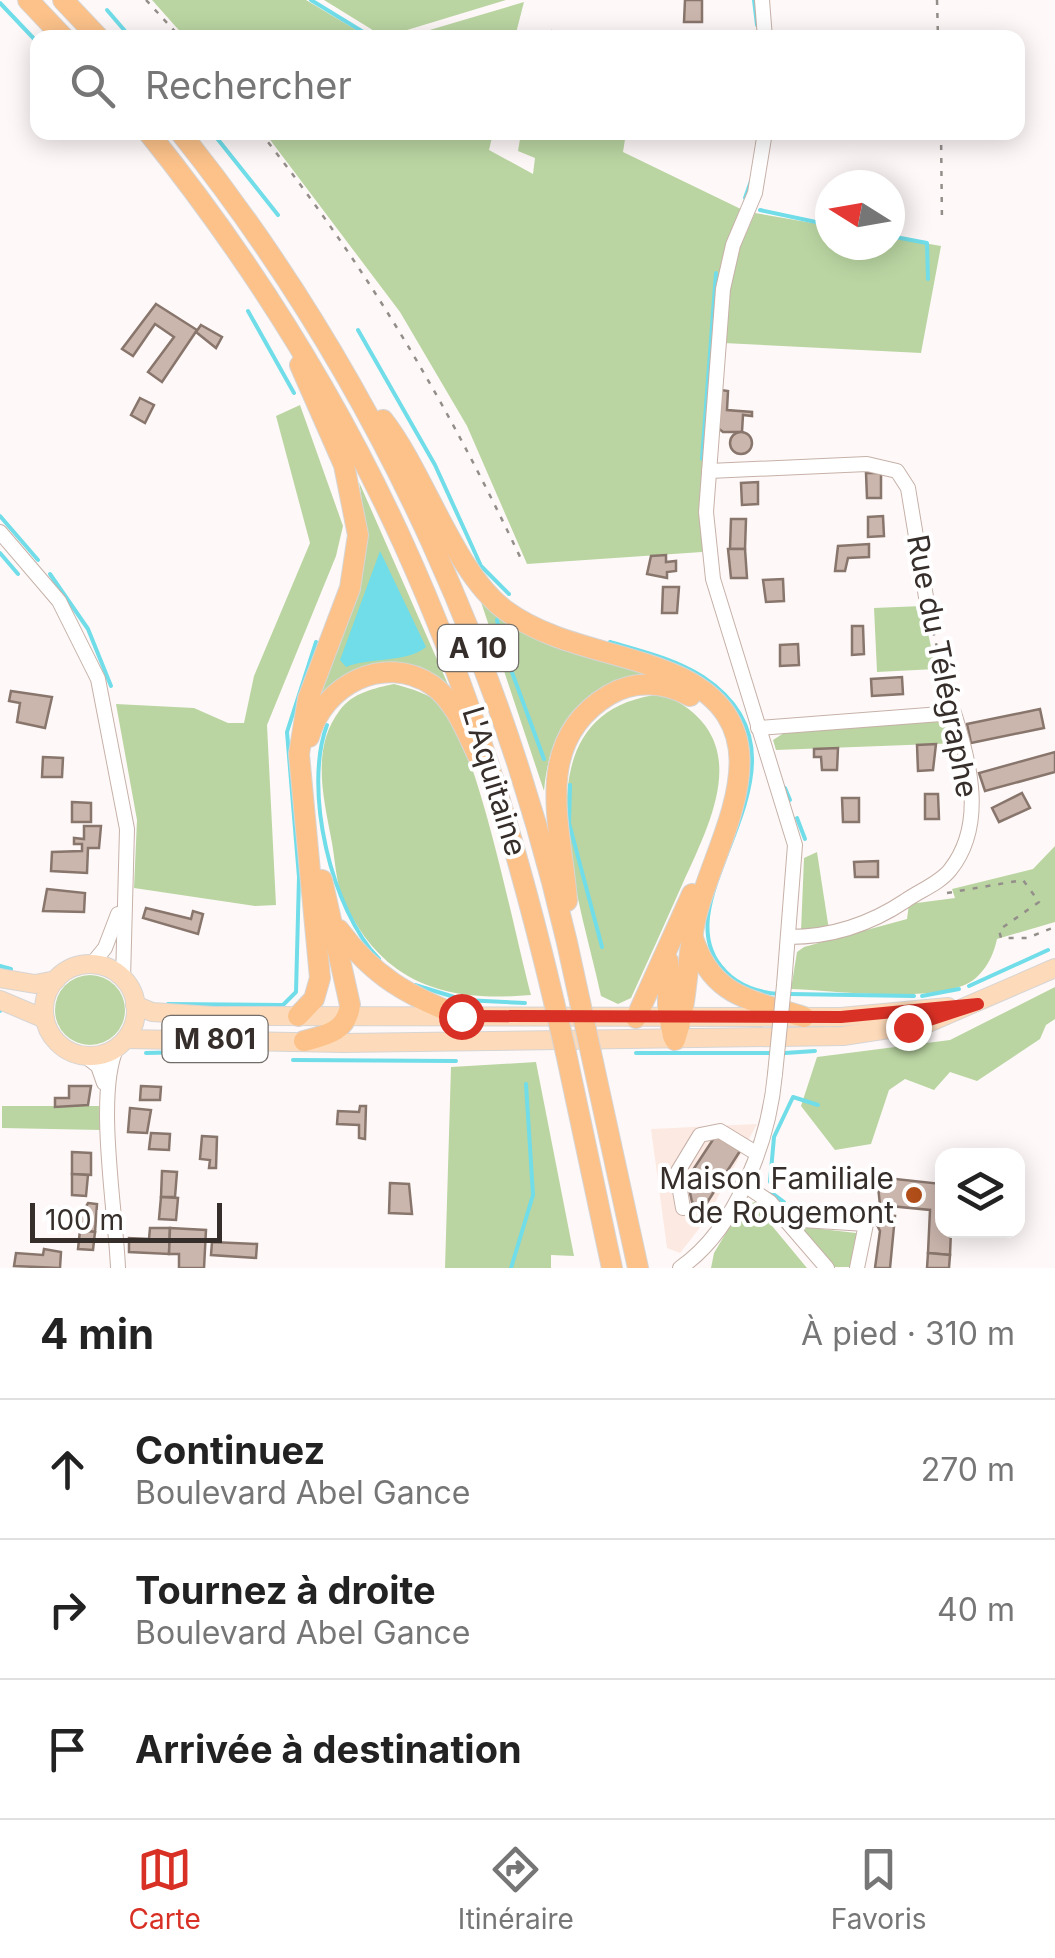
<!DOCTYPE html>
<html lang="fr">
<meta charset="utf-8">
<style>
:root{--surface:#fff;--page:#f2f2f2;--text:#222;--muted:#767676;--line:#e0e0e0;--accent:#d93025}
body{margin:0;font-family:Inter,sans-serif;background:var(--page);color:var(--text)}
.controls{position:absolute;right:30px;bottom:30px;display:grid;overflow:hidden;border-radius:20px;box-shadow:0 5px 25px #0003}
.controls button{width:90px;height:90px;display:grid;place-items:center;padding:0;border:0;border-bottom:2px solid var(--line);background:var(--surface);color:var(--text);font:50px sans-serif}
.compass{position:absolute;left:815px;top:170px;width:90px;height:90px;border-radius:50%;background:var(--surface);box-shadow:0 5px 25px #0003;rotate:281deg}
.scale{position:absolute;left:30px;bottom:25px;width:192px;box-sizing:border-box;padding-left:10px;border:5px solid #362e2a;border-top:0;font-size:28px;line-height:35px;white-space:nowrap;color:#362e2a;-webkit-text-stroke:8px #fff;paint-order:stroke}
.stop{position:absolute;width:30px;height:30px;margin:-22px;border:8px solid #d93025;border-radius:50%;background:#fff}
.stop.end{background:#d93025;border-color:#fff;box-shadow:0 2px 10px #0008}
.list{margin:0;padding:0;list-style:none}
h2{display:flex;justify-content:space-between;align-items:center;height:130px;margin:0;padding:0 40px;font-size:42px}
h2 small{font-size:32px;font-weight:400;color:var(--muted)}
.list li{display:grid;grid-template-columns:65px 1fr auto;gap:30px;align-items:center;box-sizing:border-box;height:140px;padding:0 40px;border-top:2px solid var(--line)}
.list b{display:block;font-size:38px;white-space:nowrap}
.list p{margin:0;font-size:32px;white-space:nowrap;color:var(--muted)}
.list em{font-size:32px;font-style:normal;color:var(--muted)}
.icon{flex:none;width:55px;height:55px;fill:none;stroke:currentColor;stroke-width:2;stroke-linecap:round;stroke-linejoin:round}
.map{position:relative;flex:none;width:1055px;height:1268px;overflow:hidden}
.search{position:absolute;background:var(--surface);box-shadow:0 5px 25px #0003;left:30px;right:30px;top:30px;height:110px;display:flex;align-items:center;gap:25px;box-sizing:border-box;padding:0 35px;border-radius:20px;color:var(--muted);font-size:38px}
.sheet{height:550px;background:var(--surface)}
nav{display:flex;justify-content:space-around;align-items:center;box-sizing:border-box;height:140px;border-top:2px solid var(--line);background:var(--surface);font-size:28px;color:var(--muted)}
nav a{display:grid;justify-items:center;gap:5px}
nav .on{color:var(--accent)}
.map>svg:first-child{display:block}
.built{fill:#fce9e2}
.green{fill:#bad5a2}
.water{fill:#70dde9}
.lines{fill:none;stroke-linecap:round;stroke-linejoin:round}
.stream{stroke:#70dde9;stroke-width:4}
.building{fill:#cbb6ad;stroke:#88756c;stroke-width:2.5}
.minor-casing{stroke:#c6b1a8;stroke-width:16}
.major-casing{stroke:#d7d5d4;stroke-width:20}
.highway-casing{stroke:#d7d5d4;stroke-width:22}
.path{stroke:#948e8b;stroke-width:2.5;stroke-dasharray:5 8;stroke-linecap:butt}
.minor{stroke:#fff;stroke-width:14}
.major{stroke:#fddab9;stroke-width:18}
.highway{stroke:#fcc28a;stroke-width:20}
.minor-bridge-casing{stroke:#c6b1a8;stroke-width:16;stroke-linecap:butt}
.highway-bridge-casing{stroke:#d7d5d4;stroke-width:22;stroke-linecap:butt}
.minor-bridge{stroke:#fff;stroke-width:14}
.highway-bridge{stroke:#fcc28a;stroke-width:20}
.route{stroke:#d93025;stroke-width:12}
.poi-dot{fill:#b14e19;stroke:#fff;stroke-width:4}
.labels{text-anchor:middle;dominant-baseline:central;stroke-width:8;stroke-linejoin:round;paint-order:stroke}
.shield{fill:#fff;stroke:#726d6a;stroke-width:2.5}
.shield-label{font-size:28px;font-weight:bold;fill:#362e2a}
.street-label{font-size:30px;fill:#362e2a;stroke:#fff}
.poi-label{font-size:30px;fill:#362e2a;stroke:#fff;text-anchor:end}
</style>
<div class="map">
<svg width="1055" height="1268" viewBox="0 0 1055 1268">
<rect width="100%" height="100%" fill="#fef9f8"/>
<path class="built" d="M757,1124l-52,97 -25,32 -13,-5 -16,-119z"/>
<g class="green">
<path d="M152,0h154l62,37h-183z"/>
<path d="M324,0h182l-122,37z"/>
<path d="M524,2l-9,35h-109z"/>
<path d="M265,133h228l-4,17 44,24 2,-16 -17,-7 3,-18h105l-3,19 124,60 -21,41 -24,299 -175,12 -60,-138 -67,-114z"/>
<path d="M755,213l75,13v19h60v-8l51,9 -20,107 -198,-10 11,-82z"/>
<path d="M300,405l43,121 -7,30 -69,169 9,180 -21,1 -121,-18 3,-68 -21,-116 78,4 34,15h16l10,-47 56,-133 -34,-127z"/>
<path d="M359,482l91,207 -47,-23 -90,45c26,-95 66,-121 46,-229z"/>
<path d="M480,599l170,77c-69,7 -100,47 -106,115z"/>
<path d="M922,606l14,63 -59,3 -3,-64z"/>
<path d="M394,684c17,5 36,9 49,23 35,39 72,229 88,288 -46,4 -95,2 -134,-26 -25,-18 -43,-44 -55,-73 -6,-15 -7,-36 -10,-53 -8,-44 -22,-94 8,-133 12,-17 35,-22 54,-26z"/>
<path d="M663,694c92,42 51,121 19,191 -17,38 -34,76 -51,113l-13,6 -17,-8c-20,-97 -92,-286 62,-302z"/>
<path d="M951,720l9,23 -184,7 -3,-10 14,-9z"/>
<path d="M1055,846v76l-58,17c-4,19 -15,40 -35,47 -46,16 -122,5 -171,3l6,-37 7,-5 103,-28 2,-15 46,-6 -3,-9 81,-20z"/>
<path d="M817,852l12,78 -28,1 3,-73z"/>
<circle cx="90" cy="1010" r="35"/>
<path d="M1055,987v32l-9,6 -6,14 -63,42 -27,-9 -16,18 -29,-11 -16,11 -18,54 -36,6 -34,-44 16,-49 133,-17z"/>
<path d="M536,1062l38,194 -23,-1v13h-106l6,-201z"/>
<path d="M2,1106h97l2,24 -99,-2z"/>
<path d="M755,1202l19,12 -6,7 39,47h-96l3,-15 28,-47z"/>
<path d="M804,1227l52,6 3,7 -8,27h-17l-34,-37z"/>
</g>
<path class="water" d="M380,551l46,96c-19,16 -56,10 -80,20l-6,-7z"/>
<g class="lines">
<g class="stream">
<path d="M311,0l62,38"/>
<path d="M754,0l3,25"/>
<path d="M0,3l38,40"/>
<path d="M107,10l24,28"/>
<path d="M212,132l66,83"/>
<path d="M745,198l6,-17"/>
<path d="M760,210l70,15"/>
<path d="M890,236l37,7 1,36"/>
<path d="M248,311l46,82"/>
<path d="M358,330l77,135 46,101 28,28"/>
<path d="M702,459l14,-186"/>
<path d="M0,516l38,44"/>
<path d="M0,553l18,21"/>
<path d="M50,574l38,55 23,57"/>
<path d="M497,620l5,22"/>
<path d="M610,642c31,9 65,17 93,35 131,87 -50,222 22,294 14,15 35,22 55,23"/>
<path d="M506,656l38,103"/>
<path d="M327,725c-24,64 4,185 52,234"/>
<path d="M570,785l-1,38 33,124"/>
<path d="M785,788l5,12"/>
<path d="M797,818l8,21"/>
<path d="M0,966l11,3"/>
<path d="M415,985l49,15 61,3"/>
<path d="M969,986l79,-36"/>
<path d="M790,994l124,2"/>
<path d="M922,996l37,-7"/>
<path d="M168,1004l115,1 13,-13 3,-115 -12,-145 29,-90"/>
<path d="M0,1010v1"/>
<path d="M146,1053l42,-1"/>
<path d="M636,1053h135"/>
<path d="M785,1053l30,-2"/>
<path d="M293,1060l163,1"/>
<path d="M770,1182l4,-45 19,-40 25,8"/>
<path d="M772,1193l12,9"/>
<path d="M802,1212h20"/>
<path d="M511,1268l22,-73 -7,-111"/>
</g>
</g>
<g class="building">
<path d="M685,0h17v22h-18z"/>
<path d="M156,304l41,26 -35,52 -14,-10 26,-35 -19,-13 -22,32 -11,-7z"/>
<path d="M201,325l21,12 -6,11 -20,-16z"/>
<path d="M721,390l7,1 -1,19 25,2v4l-9,-1 -1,17h-19l-5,-4z"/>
<path d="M140,398l14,7 -9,18 -14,-8z"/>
<circle cx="741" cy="443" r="11"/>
<path d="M866,473h15v25h-14z"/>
<path d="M758,482v22l-16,1 -1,-22z"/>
<path d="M883,516l1,20 -16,1v-20z"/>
<path d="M731,519h15l-1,30h-15z"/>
<path d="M869,544v13l-21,1 -3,13h-10l3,-25z"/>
<path d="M728,549h17l2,29h-16z"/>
<path d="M666,555v7l10,-1v10l-9,1v6l-20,-4 4,-18z"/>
<path d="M783,579l1,22 -18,1 -3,-22z"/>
<path d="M663,587h16l-2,26h-15z"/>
<path d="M852,626h11l1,28 -12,1z"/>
<path d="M798,644l1,21 -19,1v-21z"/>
<path d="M902,677l1,17 -31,2 -1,-17z"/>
<path d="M11,691l41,6 -7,31 -28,-6 3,-19 -11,-2z"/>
<path d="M1040,709l4,19 -73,15 -4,-19z"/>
<path d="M936,744l-3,26 -15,1 -1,-26z"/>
<path d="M838,748l-1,22h-15l-1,-13h-7v-8z"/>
<path d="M1055,752v20l-70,19 -6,-18z"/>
<path d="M43,757l20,1 -1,19h-20z"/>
<path d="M1022,793l8,15 -31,14 -7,-14z"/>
<path d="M925,794h13l1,25h-14z"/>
<path d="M842,798h17v24h-16z"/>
<path d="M72,802l19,1v19h-19z"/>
<path d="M84,826h17l-2,22h-11l-1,25 -36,-2 1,-19 30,-1v-7h-8v-6l10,1z"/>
<path d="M878,861v16h-23l-1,-15z"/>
<path d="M47,889l38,4 -1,19 -41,-1z"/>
<path d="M146,908l45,11 2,-8 10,3 -5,20 -55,-16z"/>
<path d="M69,1086h22l-3,19 -33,2v-9h14z"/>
<path d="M141,1086l20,1 -1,13h-20z"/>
<path d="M360,1106h6l-1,33 -6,-1v-13l-22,-1 1,-13 21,1z"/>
<path d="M130,1108l21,2 -4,23 -19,-1z"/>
<path d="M151,1133l19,1 -1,16 -20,-1z"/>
<path d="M716,1135l24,16 -37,58 -11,-7 -5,-23z"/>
<path d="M202,1136l15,1 -1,31h-7l1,-8 -10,-1z"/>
<path d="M72,1152l19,1v22l-19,-1z"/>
<path d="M162,1171l15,1 -2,25h-14z"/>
<path d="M72,1174l16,1 -2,21 -14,-1z"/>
<path d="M877,1177l65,7v46h9l-1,25 -22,-2 2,-43 -50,-5z"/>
<path d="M390,1183l19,1 3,30 -23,-1z"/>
<path d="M161,1197l17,1 -2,22 -17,-1z"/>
<path d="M88,1203l9,1 -2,28 -15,-2 1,-8 -8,-1v-7l8,1z"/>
<path d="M882,1215l13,1 -5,52h-15l5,-37 -4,-8h5z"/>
<path d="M150,1228h20l-1,26 -40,-2v-14l20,1z"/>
<path d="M170,1228l36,2 -2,38h-25v-14h-10z"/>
<path d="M80,1230l15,2 -2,18 -15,-1z"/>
<path d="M212,1242l45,2 -1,14 -45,-3z"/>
<path d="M44,1249l17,3 -1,16 -46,-2 2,-13 27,2z"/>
<path d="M928,1253l22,2 -1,13h-22z"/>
</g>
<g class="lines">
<defs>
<g id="minor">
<path d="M762,0l3,38"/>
<path d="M765,132l-10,61 -22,52 -10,44 -17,223 7,67 82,266 -11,140"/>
<path d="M709,471l158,-7 30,7 11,17 19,115"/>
<path d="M0,532l59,69 39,78 29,150 -4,150"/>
<path d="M758,728l196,-15c16,50 32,112 -4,157 -10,13 -31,21 -45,31 -36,24 -73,36 -116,36"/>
<path d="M92,964l13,-16 13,-34"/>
<path d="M117,1047c-22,46 -1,166 1,221"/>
<path d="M85,1056l13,10 6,17"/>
<path d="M743,1184l27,18 57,66"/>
<path d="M683,1208l-6,-35 23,-38 20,-4 36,22"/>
<path d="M786,1219l80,5 -9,44"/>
<path d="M680,1268c57,-39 89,-128 95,-194"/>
</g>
<g id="major">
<circle cx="90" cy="1010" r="46"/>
<path d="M0,978l35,6 21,-4"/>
<path d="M0,1000l45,19"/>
<path d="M135,1005l17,7 61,4 628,1 107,-10"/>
<path d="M126,1039l217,4 500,-7 85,-13 127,-55"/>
</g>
<g id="highway">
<path d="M28,0l36,38"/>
<path d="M63,0l36,38"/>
<path d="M148,132c218,272 327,534 406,870"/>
<path d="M180,132c203,254 335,552 400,870"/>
<path d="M383,420c42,54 71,152 122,190 52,38 120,41 177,68 107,53 36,156 15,235 -11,42 -8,86 -22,127"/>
<path d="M309,737c14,-52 75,-84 123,-52 23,16 34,46 46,71"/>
<path d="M567,901c-5,-72 -37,-159 42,-206 25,-15 55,-13 81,1"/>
<path d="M339,930c34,46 69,66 122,86"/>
<path d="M692,935c19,62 57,64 112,82"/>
<path d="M668,961v49l5,26"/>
<path d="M298,1016l16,-17 6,-21 -21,-224 9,-55 42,-111 8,-53 -14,-70 -44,-100"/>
<path d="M636,1018l56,-124"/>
<path d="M304,1041c23,-6 43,-10 46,-36l-28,-125"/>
<path d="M566,1053l46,215"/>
<path d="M591,1053l47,215"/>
</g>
</defs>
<use href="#minor" class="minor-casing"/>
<use href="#major" class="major-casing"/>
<use href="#highway" class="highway-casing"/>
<g class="path">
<path d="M146,0l35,38"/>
<path d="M937,0l1,38"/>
<path d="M551,31l46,7"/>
<path d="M260,132c109,138 187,271 262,429"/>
<path d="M941,132l1,91"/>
<path d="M930,618l19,80"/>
<path d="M947,893l76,-13 16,22 -40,28 2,8h26l28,-11"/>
</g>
<use href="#minor" class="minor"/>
<use href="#major" class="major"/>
<use href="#highway" class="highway"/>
<defs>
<path id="minor-bridge" d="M775,1074l9,-89"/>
<g id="highway-bridge">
<path d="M554,1002l12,51"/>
<path d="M580,1002l11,51"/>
</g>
</defs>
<use href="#minor-bridge" class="minor-bridge-casing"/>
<use href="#highway-bridge" class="highway-bridge-casing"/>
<use href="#minor-bridge" class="minor-bridge"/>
<use href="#highway-bridge" class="highway-bridge"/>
</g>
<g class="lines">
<path class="route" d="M461,1016l380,1 137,-13 -70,23"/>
</g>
<circle class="poi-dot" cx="914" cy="1195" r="10"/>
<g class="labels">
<g class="shield">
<rect x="438" y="625" width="80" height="46" rx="8"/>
<rect x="162.5" y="1016" width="105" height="46" rx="8"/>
</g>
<g class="shield-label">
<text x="478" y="648">A 10</text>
<text x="215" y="1039">M 801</text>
</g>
<g class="street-label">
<text transform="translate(943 666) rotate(79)">Rue du Télégraphe</text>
<text transform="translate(495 781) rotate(73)">L'Aquitaine</text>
</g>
<g class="poi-label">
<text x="894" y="1178">Maison Familiale<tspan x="894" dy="34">de Rougemont</tspan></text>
</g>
</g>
</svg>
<div class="controls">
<button><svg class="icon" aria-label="layers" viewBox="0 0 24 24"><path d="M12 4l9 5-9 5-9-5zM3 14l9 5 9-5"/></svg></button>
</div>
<svg class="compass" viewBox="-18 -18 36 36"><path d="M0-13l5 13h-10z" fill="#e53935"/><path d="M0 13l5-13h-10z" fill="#767676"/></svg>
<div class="scale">100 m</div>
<div class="stop" style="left:461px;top:1016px"></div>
<div class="stop end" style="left:908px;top:1027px"></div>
<div class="search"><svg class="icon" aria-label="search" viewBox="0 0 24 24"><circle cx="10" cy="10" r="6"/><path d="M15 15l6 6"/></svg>Rechercher</div>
</div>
<section class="sheet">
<h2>4 min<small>À pied · 310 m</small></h2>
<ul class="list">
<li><svg class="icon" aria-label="ahead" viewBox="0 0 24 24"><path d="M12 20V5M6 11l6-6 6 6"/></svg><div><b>Continuez</b><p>Boulevard Abel Gance</p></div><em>270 m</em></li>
<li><svg class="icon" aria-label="right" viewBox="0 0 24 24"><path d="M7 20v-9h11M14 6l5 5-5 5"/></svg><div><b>Tournez à droite</b><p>Boulevard Abel Gance</p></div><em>40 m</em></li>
<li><svg class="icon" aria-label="arrive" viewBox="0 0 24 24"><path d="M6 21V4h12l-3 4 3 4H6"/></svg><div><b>Arrivée à destination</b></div></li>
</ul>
</section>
<nav>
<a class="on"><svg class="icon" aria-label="map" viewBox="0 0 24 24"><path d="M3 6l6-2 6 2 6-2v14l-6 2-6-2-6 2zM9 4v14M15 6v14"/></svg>Carte</a>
<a><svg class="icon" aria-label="directions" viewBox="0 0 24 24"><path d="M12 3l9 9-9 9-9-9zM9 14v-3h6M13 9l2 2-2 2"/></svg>Itinéraire</a>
<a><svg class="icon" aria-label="saved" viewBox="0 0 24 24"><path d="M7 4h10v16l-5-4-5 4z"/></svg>Favoris</a>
</nav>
